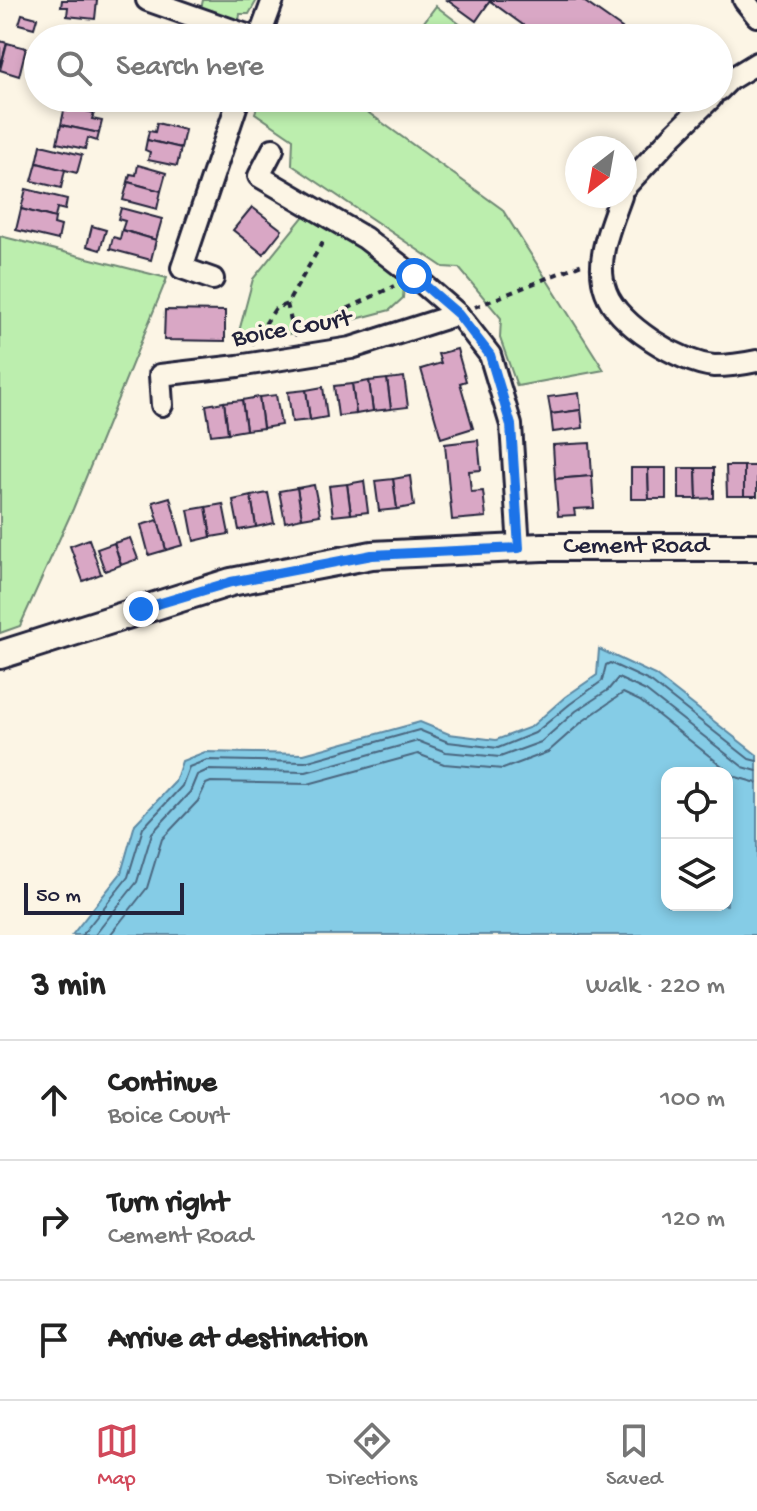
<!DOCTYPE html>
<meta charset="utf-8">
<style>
:root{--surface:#fff;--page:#f2f2f2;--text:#222;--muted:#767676;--line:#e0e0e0;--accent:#d1495b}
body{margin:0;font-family:"Gochi Hand",sans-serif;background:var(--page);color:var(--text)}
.controls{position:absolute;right:24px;bottom:24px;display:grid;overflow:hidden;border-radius:16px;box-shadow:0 4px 12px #0003}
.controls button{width:72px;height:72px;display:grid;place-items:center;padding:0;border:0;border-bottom:2px solid var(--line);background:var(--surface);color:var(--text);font:40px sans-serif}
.compass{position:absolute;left:565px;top:136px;width:72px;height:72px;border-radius:50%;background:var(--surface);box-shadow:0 4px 12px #0003;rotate:211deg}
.scale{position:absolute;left:24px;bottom:20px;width:160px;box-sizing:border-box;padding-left:8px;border:4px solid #22223b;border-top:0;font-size:22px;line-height:28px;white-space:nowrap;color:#22223b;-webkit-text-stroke:6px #fcf5e5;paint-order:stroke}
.stop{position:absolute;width:24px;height:24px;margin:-18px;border:6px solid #1a73e8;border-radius:50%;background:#fff}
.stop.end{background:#1a73e8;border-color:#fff;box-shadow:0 2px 8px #0008}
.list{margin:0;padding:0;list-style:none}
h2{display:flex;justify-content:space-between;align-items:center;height:104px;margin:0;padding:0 32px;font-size:34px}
h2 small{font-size:26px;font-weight:400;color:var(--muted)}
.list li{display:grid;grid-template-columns:52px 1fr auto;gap:24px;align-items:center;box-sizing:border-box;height:120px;padding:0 32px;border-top:2px solid var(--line)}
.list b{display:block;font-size:30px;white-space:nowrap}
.list p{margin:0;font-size:26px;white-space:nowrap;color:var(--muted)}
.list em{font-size:26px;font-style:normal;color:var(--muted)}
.icon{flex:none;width:44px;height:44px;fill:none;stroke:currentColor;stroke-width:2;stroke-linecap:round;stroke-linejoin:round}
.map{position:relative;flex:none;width:757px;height:935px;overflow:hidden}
.search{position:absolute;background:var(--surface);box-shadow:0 4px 12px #0003;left:24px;right:24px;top:24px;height:88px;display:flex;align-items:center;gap:20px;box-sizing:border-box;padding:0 28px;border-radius:44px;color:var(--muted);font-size:30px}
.sheet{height:464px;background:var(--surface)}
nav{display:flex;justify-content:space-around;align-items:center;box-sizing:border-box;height:112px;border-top:2px solid var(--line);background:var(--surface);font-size:22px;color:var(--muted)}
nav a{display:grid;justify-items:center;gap:4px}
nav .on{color:var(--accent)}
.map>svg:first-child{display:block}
.green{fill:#bceeae;stroke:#6f8874;stroke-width:2}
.water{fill:#85cce6;stroke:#5d88a2;stroke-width:2;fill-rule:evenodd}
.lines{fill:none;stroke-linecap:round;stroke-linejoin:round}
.shore{stroke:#4a667f;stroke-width:2}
.building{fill:#d9a7c5;stroke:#22223b;stroke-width:2}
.minor-casing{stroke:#22223b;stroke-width:26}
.tertiary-casing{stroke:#22223b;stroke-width:32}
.path{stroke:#22223b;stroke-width:4;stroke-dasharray:6 6;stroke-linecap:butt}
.minor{stroke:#fcf5e5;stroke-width:20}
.tertiary{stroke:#fcf5e5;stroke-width:26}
.route{stroke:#1a73e8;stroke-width:10}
.labels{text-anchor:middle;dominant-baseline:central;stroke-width:7;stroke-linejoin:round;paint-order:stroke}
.street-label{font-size:26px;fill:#22223b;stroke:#fcf5e5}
</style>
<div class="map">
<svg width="757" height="935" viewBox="0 0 757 935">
<rect width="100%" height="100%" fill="#fcf5e5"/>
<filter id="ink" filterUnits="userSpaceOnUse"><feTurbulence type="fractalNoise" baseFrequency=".0125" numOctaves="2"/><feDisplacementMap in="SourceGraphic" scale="16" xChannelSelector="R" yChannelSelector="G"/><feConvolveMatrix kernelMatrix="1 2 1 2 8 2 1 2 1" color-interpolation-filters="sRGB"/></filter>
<g filter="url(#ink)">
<g class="green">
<path d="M203,0h54l-8,14h-9l-1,7 -39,-8z"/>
<path d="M436,6l42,32h-66z"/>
<path d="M260,98h88l154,111 102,161 -87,16 -17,-48 1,-20 -42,-50 -16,-1 -151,-102 1,-26 -38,-26z"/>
<path d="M307,212l85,55 12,17 -1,14 -13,12 -83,22 -70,7 16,-60z"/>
<path d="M0,236l167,42 -94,231 -53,117 -20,7z"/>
</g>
<path class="water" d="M599,649l56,26 102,80v180h-685l49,-62 14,-49 40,-42 7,-21 23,-9 99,2 116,-32 29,12 47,6 35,-13 34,-30 32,-22zM667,773h60v132h-60z"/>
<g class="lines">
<g class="shore">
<path d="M82,935l46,-58 15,-49 39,-42 7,-19 18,-7 98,2 114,-32 29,12 50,6 37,-15 35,-29 32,-23 4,-16 4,-2 41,19 98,77 8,2"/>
<path d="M95,935l42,-53 15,-49 38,-41 7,-17 11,-5 98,2 112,-31 28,11 54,5 41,-15 35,-31 32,-21 10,-12 28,13 97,76 14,4"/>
<path d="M110,935l37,-47 15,-49 36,-38 8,-17 5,-2 97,2 110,-30 26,10 59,5 45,-17 35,-31 40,-28 17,8 96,76 21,6"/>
</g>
</g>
<g class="building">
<path d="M62,0h35l-2,19 -28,-3 1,-9h-7z"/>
<path d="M447,0h135l40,28 -7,10h-74l-51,-37 -14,20z"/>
<path d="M22,14l15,4 -3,10 -15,-4z"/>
<path d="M98,29l19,9h-23z"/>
<path d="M0,41l7,2 -7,24z"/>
<path d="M7,43l19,5 -7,28 -19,-6z"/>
<path d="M36,47h2v29l-9,-2z"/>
<path d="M202,98h21l-1,3 -10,-2 -2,5 -9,-2z"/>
<path d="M65,106l29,7 -2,6 10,2 -3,12 -38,-8z"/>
<path d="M157,123l28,7 -4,18 -34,-8 2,-9 6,1z"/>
<path d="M61,125l38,8 -2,8 -9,-3 -3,11 -28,-6z"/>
<path d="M147,140l34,8 -4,18 -29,-6 2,-8 -5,-2z"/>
<path d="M41,145l41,10 -5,18 -40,-10z"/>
<path d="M37,163l28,7 -4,18 -29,-7z"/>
<path d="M138,165l28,8 -5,18 -33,-9 2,-8 6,1z"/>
<path d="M128,182l33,9 -4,18 -34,-9z"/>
<path d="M26,189l41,10 -2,11 -8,-2 -2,10 -34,-9z"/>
<path d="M252,207l30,23 -19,24 -30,-24z"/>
<path d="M121,208l41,11 -6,21 -34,-10 3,-9 -7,-2z"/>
<path d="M21,209l34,9 -1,6 7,2 -3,14 -42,-10z"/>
<path d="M92,226l14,4 -6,20 -13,-4z"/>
<path d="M122,230l34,10 -5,20 -41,-11 3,-12 7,2z"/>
<path d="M165,310l60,1v30l-61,-1z"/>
<path d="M457,349l9,32 -6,2 13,45 -32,10 -20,-69 20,-6 -3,-9z"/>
<path d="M404,377l4,30 -17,2 -4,-30z"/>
<path d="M387,379l4,30 -18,2 -4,-30z"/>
<path d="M369,381l4,30 -17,3 -4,-30z"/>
<path d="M352,384l4,30 -18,2 -4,-30z"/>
<path d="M323,387l4,30 -17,3 -4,-30z"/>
<path d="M306,390l4,30 -18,2 -4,-30z"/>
<path d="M579,393l2,17 -30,4 -3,-17z"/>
<path d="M276,395l5,30 -18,3 -4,-31z"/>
<path d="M259,397l4,31 -17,2 -4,-30z"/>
<path d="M242,400l4,30 -18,3 -4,-31z"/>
<path d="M224,402l4,31 -17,2 -5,-30z"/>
<path d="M581,410l2,18 -30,4 -2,-18z"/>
<path d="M478,440l3,30 -12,1 2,21 12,-1 3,26 -34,3 -7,-76z"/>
<path d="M590,443l2,33 -37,3 -2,-34z"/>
<path d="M726,466h18v30h-17z"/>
<rect x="744" y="466" width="13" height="30"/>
<path d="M631,468h17l1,31h-18z"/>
<path d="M648,468h18v31h-17z"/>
<path d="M679,468h17l1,31h-18z"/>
<path d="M696,468h18v30l-17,1z"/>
<path d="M410,476l4,30 -17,3 -4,-30z"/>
<path d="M592,476l2,32 -20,1 1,6 -17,1 -3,-37z"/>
<path d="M393,479l4,30 -18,2 -4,-30z"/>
<path d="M364,481l4,31 -17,2 -4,-30z"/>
<path d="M347,484l4,30 -18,2 -4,-30z"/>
<path d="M314,485l6,30 -18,3 -5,-30z"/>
<path d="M297,488l5,30 -17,4 -6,-31z"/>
<path d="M268,493l6,30 -18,4 -5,-31z"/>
<path d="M251,496l5,31 -17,3 -6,-30z"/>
<path d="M170,497l13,48 -17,5 -13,-48z"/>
<path d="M223,504l6,30 -18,3 -5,-30z"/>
<path d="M206,507l5,30 -17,4 -6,-31z"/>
<path d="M158,520l8,30 -17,5 -8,-30z"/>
<path d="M130,538l8,21 -17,6 -7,-22z"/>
<path d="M89,539l12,35 -18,7 -13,-35z"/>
<path d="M114,543l7,22 -16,6 -8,-22z"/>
</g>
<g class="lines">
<defs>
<g id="minor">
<path d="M147,0l108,38"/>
<path d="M744,0l13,16"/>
<path d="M259,38l14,-38"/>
<path d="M719,90l10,-10 28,-17"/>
<path d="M273,149l-14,27 106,62 49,38 44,38 32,41 21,70 8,123"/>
<path d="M625,187l49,-53 37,-36"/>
<path d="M621,196c-10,29 -27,64 -15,96 12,33 74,71 108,74 15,0 29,-2 43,-5"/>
<path d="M213,279l-31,-11 57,-170"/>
<path d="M162,405l-2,-30 78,-9 113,-18 107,-34"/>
</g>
<g id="tertiary">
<path id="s1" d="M0,655l231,-73 141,-27 170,-8h215"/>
</g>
</defs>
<use href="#minor" class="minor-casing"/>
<use href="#tertiary" class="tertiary-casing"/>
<g class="path">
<path d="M287,304l8,33"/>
<path d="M475,307l107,-43"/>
<path d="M294,335l100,-49"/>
<path d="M252,344l23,-35 12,-5 38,-66"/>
</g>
<use href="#minor" class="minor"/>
<use href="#tertiary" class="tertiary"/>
</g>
</g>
<g class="lines" filter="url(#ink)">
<path class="route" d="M141,609l90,-27 141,-27 147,-7 -8,-123 -21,-70 -32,-41 -44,-38"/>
</g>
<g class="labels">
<g class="street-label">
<text transform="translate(292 330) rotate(-10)">Boice Court</text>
<text stroke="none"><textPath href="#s1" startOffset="650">Cement Road</textPath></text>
</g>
</g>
</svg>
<div class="controls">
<button><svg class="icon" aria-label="locate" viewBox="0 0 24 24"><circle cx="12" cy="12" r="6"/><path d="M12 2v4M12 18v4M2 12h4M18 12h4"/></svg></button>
<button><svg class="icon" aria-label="layers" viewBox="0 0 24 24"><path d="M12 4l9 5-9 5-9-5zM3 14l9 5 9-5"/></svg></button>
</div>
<svg class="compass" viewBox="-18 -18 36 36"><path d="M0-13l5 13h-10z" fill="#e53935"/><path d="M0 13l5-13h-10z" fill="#767676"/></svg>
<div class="scale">50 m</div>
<div class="stop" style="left:414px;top:276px"></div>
<div class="stop end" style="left:141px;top:609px"></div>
<div class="search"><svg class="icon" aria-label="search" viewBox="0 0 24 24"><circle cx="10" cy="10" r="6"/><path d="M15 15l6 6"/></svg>Search here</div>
</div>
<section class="sheet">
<h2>3 min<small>Walk · 220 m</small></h2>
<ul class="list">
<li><svg class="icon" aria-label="ahead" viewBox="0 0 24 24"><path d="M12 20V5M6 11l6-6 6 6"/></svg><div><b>Continue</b><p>Boice Court</p></div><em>100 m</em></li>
<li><svg class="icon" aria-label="right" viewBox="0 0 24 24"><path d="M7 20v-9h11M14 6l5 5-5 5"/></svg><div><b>Turn right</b><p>Cement Road</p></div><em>120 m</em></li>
<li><svg class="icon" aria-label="arrive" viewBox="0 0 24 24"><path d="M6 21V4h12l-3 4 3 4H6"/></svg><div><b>Arrive at destination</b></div></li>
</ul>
</section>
<nav>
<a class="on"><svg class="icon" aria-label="map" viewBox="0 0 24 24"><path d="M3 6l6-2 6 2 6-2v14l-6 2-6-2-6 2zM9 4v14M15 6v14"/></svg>Map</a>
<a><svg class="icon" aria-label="directions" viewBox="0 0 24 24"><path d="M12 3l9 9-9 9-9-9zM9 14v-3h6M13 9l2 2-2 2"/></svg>Directions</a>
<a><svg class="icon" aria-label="saved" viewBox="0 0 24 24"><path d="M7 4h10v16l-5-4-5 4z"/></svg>Saved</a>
</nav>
